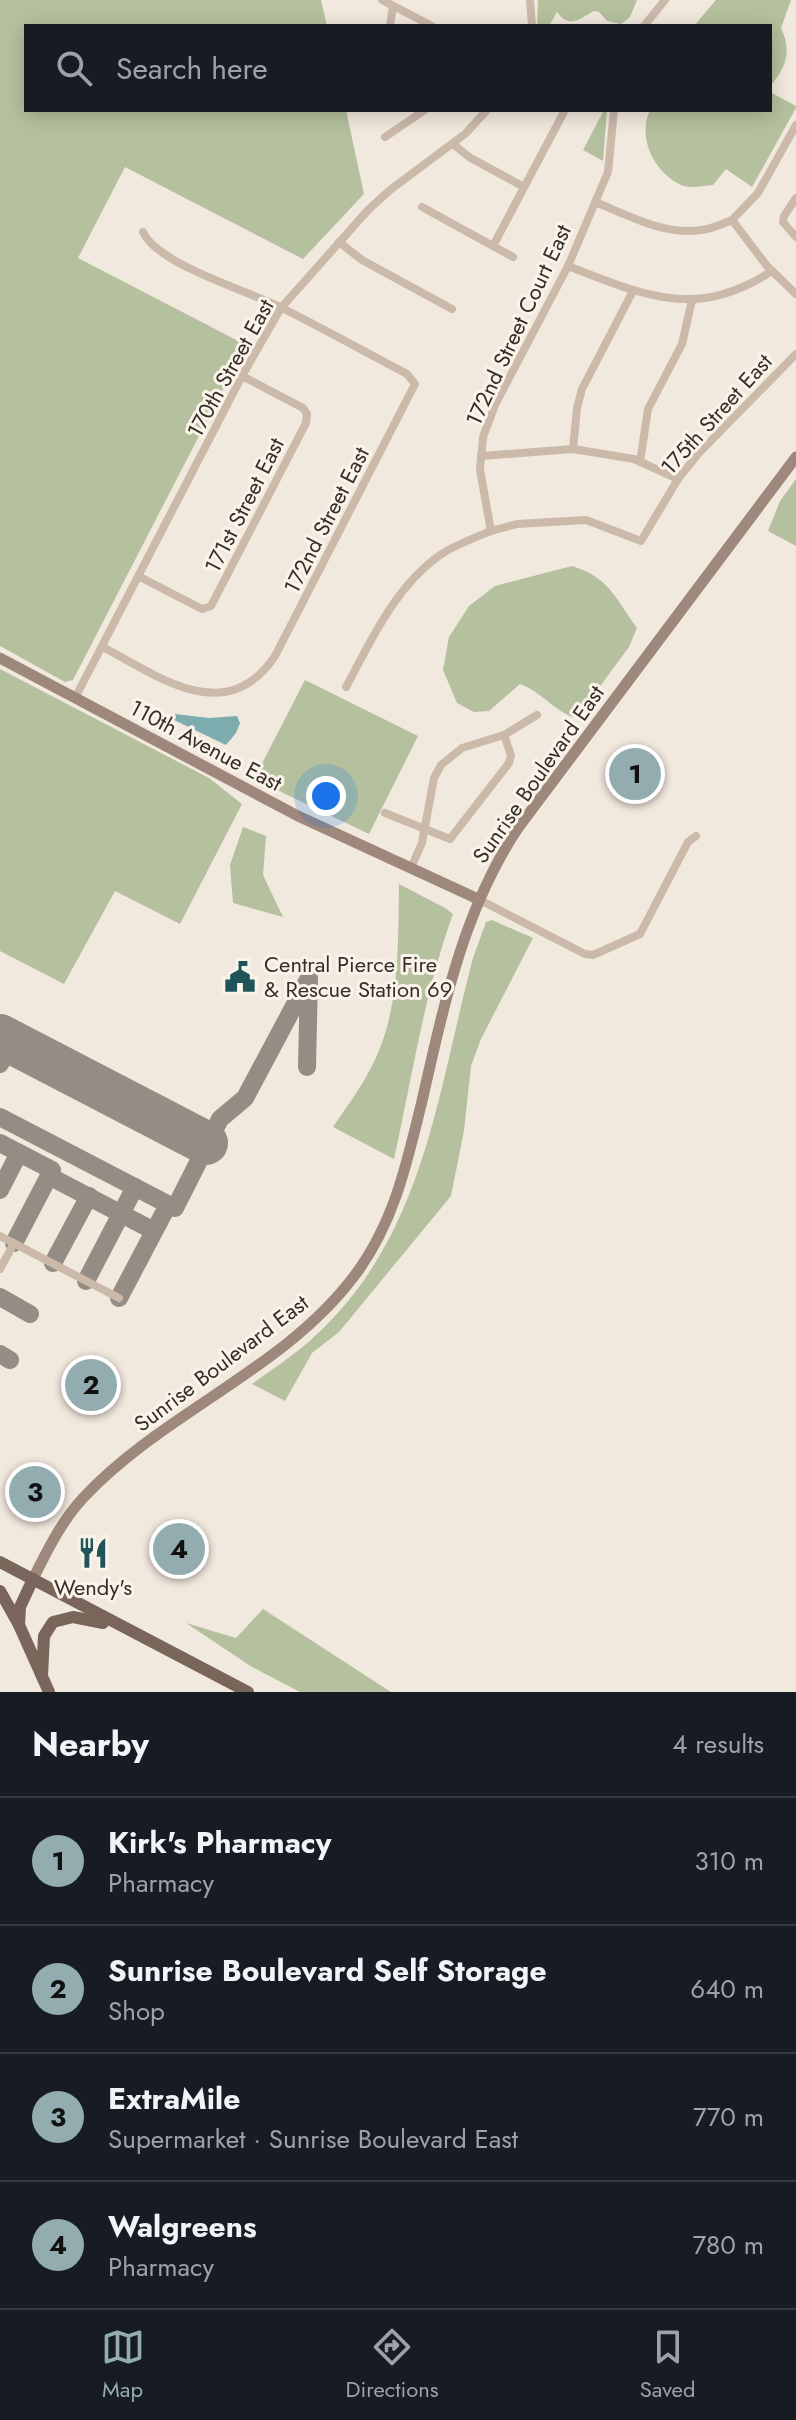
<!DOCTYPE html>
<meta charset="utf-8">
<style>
:root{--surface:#171b24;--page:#242831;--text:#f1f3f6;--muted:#9ea1a6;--line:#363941;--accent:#92acaf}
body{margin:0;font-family:Jost,sans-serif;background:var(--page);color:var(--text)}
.you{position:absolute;left:326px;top:796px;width:28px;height:28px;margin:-20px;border:6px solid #fff;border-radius:50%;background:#1a73e8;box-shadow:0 0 0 12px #1a73e833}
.badge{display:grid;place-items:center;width:52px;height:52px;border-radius:50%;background:var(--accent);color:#111;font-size:26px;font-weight:700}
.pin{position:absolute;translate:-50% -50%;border:4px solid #fff;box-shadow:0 2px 8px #0006}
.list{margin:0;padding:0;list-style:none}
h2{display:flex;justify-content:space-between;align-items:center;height:104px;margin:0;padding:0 32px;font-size:34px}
h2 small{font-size:26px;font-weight:400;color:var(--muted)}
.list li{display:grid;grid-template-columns:52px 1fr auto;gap:24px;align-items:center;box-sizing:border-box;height:128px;padding:0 32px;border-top:2px solid var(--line)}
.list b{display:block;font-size:30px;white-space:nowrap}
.list p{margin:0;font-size:26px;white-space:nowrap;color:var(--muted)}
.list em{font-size:26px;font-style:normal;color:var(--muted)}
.icon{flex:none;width:44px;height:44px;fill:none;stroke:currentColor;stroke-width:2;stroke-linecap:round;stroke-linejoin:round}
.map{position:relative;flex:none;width:796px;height:1692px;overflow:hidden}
.search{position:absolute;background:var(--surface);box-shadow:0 4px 20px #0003;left:24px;right:24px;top:24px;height:88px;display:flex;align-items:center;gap:20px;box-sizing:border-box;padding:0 28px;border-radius:0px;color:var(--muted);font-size:30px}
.sheet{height:616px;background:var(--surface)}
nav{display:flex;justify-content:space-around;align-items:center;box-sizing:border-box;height:112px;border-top:2px solid var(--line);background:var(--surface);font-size:22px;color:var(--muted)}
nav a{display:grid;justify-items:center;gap:4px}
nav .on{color:var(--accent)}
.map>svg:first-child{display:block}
.green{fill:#b5c19e}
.water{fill:#7dacaf}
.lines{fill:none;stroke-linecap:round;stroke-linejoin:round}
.taxiway{stroke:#958c84;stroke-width:18}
.runway{stroke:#958c84;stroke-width:44}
.street{stroke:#cbb9aa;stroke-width:8}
.secondary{stroke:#9e887b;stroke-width:11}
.primary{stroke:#7a655b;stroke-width:12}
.labels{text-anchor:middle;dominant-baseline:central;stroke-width:6;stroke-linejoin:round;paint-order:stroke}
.street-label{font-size:22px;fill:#382e29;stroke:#faf3ea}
.poi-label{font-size:22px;fill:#382e29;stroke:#faf3ea;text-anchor:start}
</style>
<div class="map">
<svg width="796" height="1692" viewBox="0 0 796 1692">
<rect width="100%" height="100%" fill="#f2e9de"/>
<g class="green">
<path d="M0,0h321l6,26h-301v84h320l18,84 -61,65 -178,-92 -47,91 168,87 -173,335 -8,2 -65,-36z"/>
<path d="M538,0h99l-7,17 -9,7 -14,-3 -8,-9 -5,-1c-14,8 -25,18 -37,1l-8,14h-12z"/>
<path d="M716,0h75l-10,28c11,23 5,40 -11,58v-60h-76z"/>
<path d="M770,92l26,14v2l-44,79 -26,-18 -13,16c-10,1 -23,4 -32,0 -27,-13 -44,-47 -31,-75h120z"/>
<path d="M604,110h3l-4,51 -20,-11z"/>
<path d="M796,479v67l-28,-15 12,-30z"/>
<path d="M572,566c37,11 44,33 65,62l-8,19 -48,65 -9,5c-19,-8 -32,-26 -52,-33l-31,27 -15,1 -17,-9 -14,-33 6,-33 20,-31 26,-20z"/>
<path d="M0,669l209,109 33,26 -62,120 -65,-33 -51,93 -64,-33z"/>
<path d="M305,680l113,56 -49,98 -115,-55z"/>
<path d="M243,827l23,9 -3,39 20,42 -50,-14 -3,-38z"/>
<path d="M399,884l46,24 8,6c-29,80 -41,164 -59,245l-61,-32c17,-25 36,-50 47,-79 20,-51 18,-109 19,-164z"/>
<path d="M492,920l41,18 -52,101 -10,27 -7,65 -13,65 -112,136 -27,21 -27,48 -33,-17c22,-16 44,-30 63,-48 110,-101 122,-243 158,-378l13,-36z"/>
<path d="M263,1609l128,83h-91l-48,-25 -66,-44 50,15z"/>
</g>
<path class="water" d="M175,714l34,4 28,-2 3,7 -4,10 -10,12 -54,-26z"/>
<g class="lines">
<g class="taxiway">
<path d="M0,1064l12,-22"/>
<path d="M0,1117l175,91 45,-89 25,-21 64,-120 -2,89"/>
<path d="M0,1143l52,27 -3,6 105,55"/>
<path d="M0,1190l19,-37"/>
<path d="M14,1243l35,-67"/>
<path d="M53,1263l36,-67"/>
<path d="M86,1281l49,-94"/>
<path d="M0,1297l30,17"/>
<path d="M119,1298l49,-93"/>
<path d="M0,1354l10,6"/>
</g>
<path class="runway" d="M0,1036l206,107"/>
<g class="street">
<path d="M382,0l50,26"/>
<path d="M530,0l2,26"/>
<path d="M390,26l3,-20"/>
<path d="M644,26l21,-26"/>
<path d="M385,137l40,-27"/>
<path d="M453,144l16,13 55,30"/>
<path d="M796,198l-12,18 -1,6 13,15"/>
<path d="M595,202c33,13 70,34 106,28 11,-1 21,-6 31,-10l35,46 29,28"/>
<path d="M422,207l91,50"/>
<path d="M732,220l26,-27 38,-68"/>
<path d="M339,242l23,18 90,49"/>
<path d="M493,246l72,-136"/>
<path d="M568,266c77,30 129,54 204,5"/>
<path d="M573,449l4,-41 5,-19 51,-98"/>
<path d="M481,456l92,-7 61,10 44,20"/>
<path d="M640,462l8,-53 34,-65 10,-44"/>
<path d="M491,531l26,-7 69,-4 55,21 37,-62 20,-25 98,-100"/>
<path d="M140,577l62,32 9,-3 95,-183 1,-9 -4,-6 -61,-32"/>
<path d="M103,647c56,30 124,81 172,9l140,-272 -8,-10c-42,-22 -83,-45 -125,-66 -33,-17 -124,-43 -139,-76"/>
<path d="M346,687c26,-48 49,-100 94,-132 15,-10 34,-17 51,-24l-11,-61 3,-33 12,-32 73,-139 40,-94 6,-62"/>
<path d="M75,698l167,-322 39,-68 87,-98 22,-20 75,-56 22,-24"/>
<path d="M385,813l65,26 59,-76 2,-8 -7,-20"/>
<path d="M411,868l11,-25 12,-65 7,-13 21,-17 42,-13 33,-20"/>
<path d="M478,899l107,55 8,1 47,-21 48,-92 8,-6"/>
<path d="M0,1236l119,62"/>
<path d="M0,1269l14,-26"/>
</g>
<g class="secondary">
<path d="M0,658l298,158 180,83"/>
<path d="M33,1579c14,-28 29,-59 51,-82 81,-86 200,-127 271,-222 39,-52 52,-112 67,-174 22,-96 41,-190 96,-273l278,-371"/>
</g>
<g class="primary">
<path d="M0,1562l248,130"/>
<path d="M33,1579l-13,28 -1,18 30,67"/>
<path d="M0,1591l18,32"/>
<path d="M42,1676l2,-40 9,-14 20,-5 30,6"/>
</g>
</g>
<defs>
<symbol id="civic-bare" viewBox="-9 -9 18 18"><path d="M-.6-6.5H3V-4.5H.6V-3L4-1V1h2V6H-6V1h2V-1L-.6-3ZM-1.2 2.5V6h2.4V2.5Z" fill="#1f5559" stroke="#faf3ea" stroke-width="2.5" paint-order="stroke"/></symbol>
<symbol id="restaurant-bare" viewBox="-9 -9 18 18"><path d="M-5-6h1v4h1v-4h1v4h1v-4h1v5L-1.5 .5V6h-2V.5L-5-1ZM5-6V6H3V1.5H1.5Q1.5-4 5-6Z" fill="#1f5559" stroke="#faf3ea" stroke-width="2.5" paint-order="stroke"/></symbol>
</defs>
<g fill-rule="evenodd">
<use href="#civic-bare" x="218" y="955" width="44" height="44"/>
<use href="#restaurant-bare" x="71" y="1531" width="44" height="44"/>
</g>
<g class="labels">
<g class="street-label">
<text transform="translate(518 325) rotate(-65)">172nd Street Court East</text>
<text transform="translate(230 368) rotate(-61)">170th Street East</text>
<text transform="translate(716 414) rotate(-48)">175th Street East</text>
<text transform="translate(244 505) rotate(-63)">171st Street East</text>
<text transform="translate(326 520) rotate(-63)">172nd Street East</text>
<text transform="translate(206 745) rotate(28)">110th Avenue East</text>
<text transform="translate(538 774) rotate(-55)">Sunrise Boulevard East</text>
<text transform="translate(221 1363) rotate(-37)">Sunrise Boulevard East</text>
</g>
<g class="poi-label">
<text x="264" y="964">Central Pierce Fire<tspan x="264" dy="25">&amp; Rescue Station 69</tspan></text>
<text x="93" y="1587" text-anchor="middle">Wendy's</text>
</g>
</g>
</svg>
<div class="you"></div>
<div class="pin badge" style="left:635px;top:774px">1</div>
<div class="pin badge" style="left:91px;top:1385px">2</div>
<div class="pin badge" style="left:35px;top:1492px">3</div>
<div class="pin badge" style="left:179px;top:1549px">4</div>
<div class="search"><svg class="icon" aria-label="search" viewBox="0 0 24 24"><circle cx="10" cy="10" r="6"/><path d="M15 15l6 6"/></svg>Search here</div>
</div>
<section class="sheet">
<h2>Nearby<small>4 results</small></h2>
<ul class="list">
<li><span class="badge">1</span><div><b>Kirk's Pharmacy</b><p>Pharmacy</p></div><em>310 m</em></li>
<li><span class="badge">2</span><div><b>Sunrise Boulevard Self Storage</b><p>Shop</p></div><em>640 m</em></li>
<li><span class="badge">3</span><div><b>ExtraMile</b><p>Supermarket · Sunrise Boulevard East</p></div><em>770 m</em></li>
<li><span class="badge">4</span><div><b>Walgreens</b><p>Pharmacy</p></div><em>780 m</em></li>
</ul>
</section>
<nav>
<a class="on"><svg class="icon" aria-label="map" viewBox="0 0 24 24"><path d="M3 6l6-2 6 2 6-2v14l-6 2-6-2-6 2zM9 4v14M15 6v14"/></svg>Map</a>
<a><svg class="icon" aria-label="directions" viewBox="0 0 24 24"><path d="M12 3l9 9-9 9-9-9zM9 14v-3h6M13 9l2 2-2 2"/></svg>Directions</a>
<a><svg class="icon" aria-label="saved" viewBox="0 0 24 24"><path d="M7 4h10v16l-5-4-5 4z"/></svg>Saved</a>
</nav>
